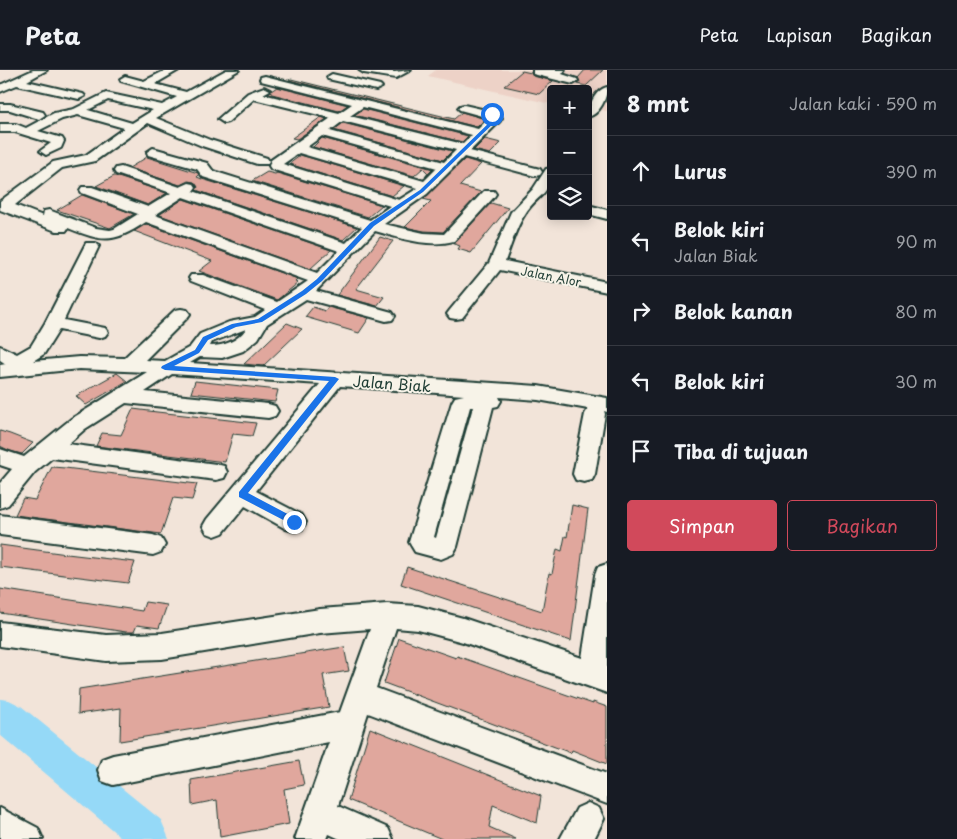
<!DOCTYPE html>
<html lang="id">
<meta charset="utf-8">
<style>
:root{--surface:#171b24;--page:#242831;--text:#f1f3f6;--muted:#9ea1a6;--line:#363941;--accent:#d1495b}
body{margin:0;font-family:"Playpen Sans",sans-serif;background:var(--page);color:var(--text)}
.controls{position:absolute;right:15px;top:15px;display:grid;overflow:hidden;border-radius:5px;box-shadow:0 2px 12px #0003}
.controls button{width:45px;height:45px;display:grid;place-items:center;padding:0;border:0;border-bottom:1px solid var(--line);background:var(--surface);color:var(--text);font:25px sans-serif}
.stop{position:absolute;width:15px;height:15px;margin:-11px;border:4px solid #1a73e8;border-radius:50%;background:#fff}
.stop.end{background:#1a73e8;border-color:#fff;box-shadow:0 1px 5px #0008}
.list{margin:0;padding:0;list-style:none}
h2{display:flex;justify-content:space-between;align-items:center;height:65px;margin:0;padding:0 20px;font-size:21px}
h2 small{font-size:16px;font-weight:400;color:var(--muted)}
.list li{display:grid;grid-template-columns:32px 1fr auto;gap:15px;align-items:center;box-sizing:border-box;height:70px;padding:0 20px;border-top:1px solid var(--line)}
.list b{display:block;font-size:19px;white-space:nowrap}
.list p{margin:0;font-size:16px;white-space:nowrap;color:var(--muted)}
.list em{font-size:16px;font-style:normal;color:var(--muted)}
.actions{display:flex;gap:10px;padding:15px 20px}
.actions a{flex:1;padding:11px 0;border:1px solid var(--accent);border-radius:5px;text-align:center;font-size:18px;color:var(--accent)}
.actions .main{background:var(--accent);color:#fff}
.icon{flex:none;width:28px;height:28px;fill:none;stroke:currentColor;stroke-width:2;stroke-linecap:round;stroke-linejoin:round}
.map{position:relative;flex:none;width:607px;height:769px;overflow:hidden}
header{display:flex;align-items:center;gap:30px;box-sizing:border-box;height:70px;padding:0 25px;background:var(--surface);border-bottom:1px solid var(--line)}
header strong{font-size:24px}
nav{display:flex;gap:28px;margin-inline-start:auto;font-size:18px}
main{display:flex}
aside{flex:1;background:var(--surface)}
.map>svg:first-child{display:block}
.built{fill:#edd2c7}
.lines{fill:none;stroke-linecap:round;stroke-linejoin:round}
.river{fill:#95d9f7;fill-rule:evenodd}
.building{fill:#e0a79d;stroke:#1f3d34}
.minor-casing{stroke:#1f3d34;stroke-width:4}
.minor{fill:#f7f3e8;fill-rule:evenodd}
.route{fill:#1a73e8}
.labels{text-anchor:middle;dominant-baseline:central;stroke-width:4;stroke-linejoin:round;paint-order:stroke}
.far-street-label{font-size:12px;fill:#1f3d34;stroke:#f7f3e8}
.street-label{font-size:15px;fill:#1f3d34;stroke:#f7f3e8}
</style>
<header>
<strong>Peta</strong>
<nav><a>Peta</a><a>Lapisan</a><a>Bagikan</a></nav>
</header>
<main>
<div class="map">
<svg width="607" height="769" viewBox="0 0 607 769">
<rect width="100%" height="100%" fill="#f2e4d9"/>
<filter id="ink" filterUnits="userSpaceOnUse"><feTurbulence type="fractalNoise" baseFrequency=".02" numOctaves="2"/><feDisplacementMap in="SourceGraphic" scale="10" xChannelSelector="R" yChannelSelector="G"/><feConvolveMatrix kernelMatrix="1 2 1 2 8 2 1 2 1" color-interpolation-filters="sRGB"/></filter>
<g filter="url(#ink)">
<path class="built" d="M436,0h171v13l-12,14 12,2v12l-19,-3v-19h-37v15l-123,-28z"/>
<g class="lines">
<path class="river" d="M0,629l9,1 12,6 140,114 8,19h-46l-123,-104z"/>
</g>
<g class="building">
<path d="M585,0h18l-17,16 -9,-2 3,-2 -2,-4z"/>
<path d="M522,1l9,2 2,3 20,5 -14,13 -35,-8z"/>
<path d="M291,9l163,40 8,-7 23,7 -8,8 -188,-47z"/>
<path d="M277,17l71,18 -9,6 -71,-18z"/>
<path d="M363,39l105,27 -6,6 -108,-27z"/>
<path d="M321,47l6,2 -30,20 -5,-1z"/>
<path d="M343,53l109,28 -9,9 -109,-30z"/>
<path d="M322,68l111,31 -8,8 3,-4 -5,-5 -9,8 -101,-29z"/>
<path d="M485,69l16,4 -11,11 -16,-4z"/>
<path d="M301,85l103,31 -12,10 -103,-32z"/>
<path d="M147,87l51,16 1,2 -2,2 5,2 155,48 -14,13 -147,-50 2,-3 -4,-5 -6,-1 -8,4 -51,-17z"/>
<path d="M465,89l16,5 -21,22 21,6 -38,40 -19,-1 -19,-4 26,-26 -8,-2z"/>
<path d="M267,102l8,2 2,-1 105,32 -14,12 -116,-36z"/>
<path d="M114,106h1l52,17 -19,12 -52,-19z"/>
<path d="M82,125l52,19 -24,14 -53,-18z"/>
<path d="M183,129l148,51 -21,19 -151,-54z"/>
<path d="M491,133l17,5 -37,45 -13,-4 2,-3 -8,-3 3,-1z"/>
<path d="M146,154l152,55 -3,3 3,1 -21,17 -46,-17 -32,-12 13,-10 -78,-30z"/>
<path d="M380,167l13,4 -37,48 28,8 -7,9 -40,-11z"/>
<path d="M313,237l12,4 3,-4 41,11 -10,15 -54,-16z"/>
<path d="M287,253l15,6 -39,37 -19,-2z"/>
<path d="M117,303l10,8 -41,24 -10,-9z"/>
<path d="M195,311l37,4 46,5 -3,12 -84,-9z"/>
<path d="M133,339l24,3 99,11 -4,13 -19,-2 -8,28 -129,-16 6,-13 19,2z"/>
<path d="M0,361l10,3 23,9 -11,11 -12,-3 -10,-5z"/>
<path d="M52,397l13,1 132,16 -5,16 -19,-2 -12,36 -146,-19 8,-17 12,2z"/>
<path d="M572,435l16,4 -17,132 -170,-57 6,-17 135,44 7,-38 3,1 5,-25 5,2 3,-15 2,1z"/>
<path d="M0,475l67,9 68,8 -7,21 -128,-16z"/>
<path d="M0,519l142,22 3,-9 22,3 -8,23 -22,-3 -3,7h-8l-126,-19z"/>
<path d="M399,568l57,20 1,-2 136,48v-2l14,5v57l-35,-14 -1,3 -187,-70z"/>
<path d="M344,577l5,24 -26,4 6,32 -209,34 1,-33 -43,6 1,-25z"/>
<path d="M370,658l171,68 -4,27 -44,-18 -4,22 27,12h-74l-94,-39z"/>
<path d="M299,691l5,24 -20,4 5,35 -69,13 -3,-37 -25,5 -1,-25z"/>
</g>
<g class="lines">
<defs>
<g id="minor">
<path d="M33,0h14l-20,11 56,13 2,2 -6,3 -62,-14 -17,7v-7z"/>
<path d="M166,0h13l-24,14 31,8 40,-22h13l-83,48 54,22 57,18 2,3 -2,3h-10l-55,-18 -54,-23 -53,38 -33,7 -47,37 28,11 1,-5 5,-1 47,18 14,2 4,-1 24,-15 -56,-21 -2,-3 2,-3h10l56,20 23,-14 -55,-19 -2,-3 2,-3 5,-1 59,20 9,-4 5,1 2,3 -3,4 153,52 16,-16 -159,-50 -6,-8 -49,-14 -1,-3 6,-4 54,15 6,8 157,49 20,-14 -119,-37 -2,-3 2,-6 60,-42 -77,-19 -26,23 -4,1 -6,-4 30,-26 16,-6 6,3 -7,4 76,19 13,-9 -91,-23 -1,-2 1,-2 4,-1 213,53 11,-11 -29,-8 -2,-2 2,-2 4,-1 35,8 3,5 -2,3 -30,30 70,18 2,3 -2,3 -5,1 -71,-19 -37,37 -43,30 40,9 20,1 40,-43h10l2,3 -2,3 -40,44c-26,7 -54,-3 -79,-10l-59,60 76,21 3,4 -3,4 -6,1 -80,-22 -39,25 -9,15 -15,12 -21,7 -22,-1 -10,6 348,23 69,12v14l-3,-1 1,3 -10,60 -3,6 -8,2 -8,-2 -3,-6 12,-60 3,-5 -50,-9 -39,-3 2,4 -3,5 -5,1 -36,140 -4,7 -12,5 -26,-7 -6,-10 43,-140 3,-5 9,-2 -124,-9 -84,105 46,24 4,7 -4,7 -8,2 -8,-2 -41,-23 -22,27 -8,3 -8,-3 -4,-7 4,-7 113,-135 -148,-10 -27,18 123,12 7,2 3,5 -3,5 -7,2 -142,-15 -41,26 -17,15 148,20 8,2 3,6 -3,6 -8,2 -164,-22 -17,14 -27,33 -8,3v-25l12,-14 -12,-4v-16l24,8 47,-38 76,-47 -68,-3 -79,8v-12l6,-1 -6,-4v-14l17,8 14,-8 14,-23 41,-80h10l3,3 -35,74 41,8 3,4 -3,4 -6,2 -40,-8 -15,24 -11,7 46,-4 45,1 51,-48 6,-1 6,1 3,4 -3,4 -42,42 20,1 25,-14 10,-13 29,-12 26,-5 10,-7 -74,-29 -2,-3 2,-3h12l74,27 31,-21 -162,-59c-33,21 -41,21 -78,6l-2,3h-10l-56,-21v-9l53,-39 33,-7 38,-27 -46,-13 -16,4 -24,12 24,7 2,3 -3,7 -15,7 -6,-4 11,-8 -36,-11h-15v-8h16l10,4 28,-15 20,-4 32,-16 56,12 15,-8 -56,-16 -1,-2 5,-3 19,5zM108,30l45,10 -21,13 -44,-13zM363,37l109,28 -9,9 -113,-28zM343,51l113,29 -12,12 -114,-31zM322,66l115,32 -13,13 -117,-34zM299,83l119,35 -19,12 -116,-36zM183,127l156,54 -22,22 -162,-58zM246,259c-9,12 -21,17 -36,17l2,-4zM470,337h3l-37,131 -2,-1z"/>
<path d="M359,0l36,2 16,-2 -15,8 -32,-5z"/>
<path d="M533,0h32l-3,4 15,5 1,2 -5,3 -40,-10z"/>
<path d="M332,4l48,11 2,2 -6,3 -48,-11 -1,-2z"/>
<path d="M607,17c0,11 -7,27 -19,30 0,-11 7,-27 19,-30z"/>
<path d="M0,34h10l33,8 2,3 -6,4 -29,-9h-10z"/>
<path d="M551,98c0,29 -13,25 -26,46 -9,13 -14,32 -20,47l102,21v10l-107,-22 -38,48 -6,1 -6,-1 -3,-4 3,-4 39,-47 22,-51 22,-23 13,-20z"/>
<path d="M588,135l19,5v9l-19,-5z"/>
<path d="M0,445l153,20 8,3 4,7 -4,7 -8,3 -153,-20z"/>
<path d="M607,494v129l-144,-51 -45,-12 -22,-2 -20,60 231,86v30l-239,-91 -30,93 50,22 5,11h-53l-11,-5 -2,5h-32l34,-97 -216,43 -11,-4 -4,-11 4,-11 11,-4 227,-43 30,-83 -50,4 -158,26 -56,2 -106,-15v-24l106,13 56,-2 158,-24 67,-5 31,2 45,12 119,40 13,-83 3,-8z"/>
<path d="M588,733l11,5 5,11 -10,20h-34l17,-31z"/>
<path d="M0,738l38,20 5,11h-43z"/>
</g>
</defs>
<use href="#minor" class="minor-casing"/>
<use href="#minor" class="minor"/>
</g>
</g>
<path class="route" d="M490,43h4l5,5 -76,74 -49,34 -52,55 -16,13 -44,28 -26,5 -28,13 -9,13 -25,13 161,11 4,2 -91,114 49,26v5h-6l-52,-27v-5l90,-111 -164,-11 -4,-2 1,-2 33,-16 8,-13 29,-13 26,-5 44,-28 15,-12 53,-56 50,-33 74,-72z"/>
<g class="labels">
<g class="far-street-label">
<text transform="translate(551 206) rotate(11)">Jalan Alor</text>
</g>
<g class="street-label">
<text transform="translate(392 313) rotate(4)">Jalan Biak</text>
</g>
</g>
</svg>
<div class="controls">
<button>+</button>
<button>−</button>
<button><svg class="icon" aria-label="layers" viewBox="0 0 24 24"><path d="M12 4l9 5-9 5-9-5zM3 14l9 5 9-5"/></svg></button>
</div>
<div class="stop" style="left:492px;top:44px"></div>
<div class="stop end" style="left:294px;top:452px"></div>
</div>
<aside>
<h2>8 mnt<small>Jalan kaki · 590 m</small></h2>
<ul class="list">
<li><svg class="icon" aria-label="ahead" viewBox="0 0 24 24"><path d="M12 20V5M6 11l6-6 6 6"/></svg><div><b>Lurus</b></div><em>390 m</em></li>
<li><svg class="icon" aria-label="left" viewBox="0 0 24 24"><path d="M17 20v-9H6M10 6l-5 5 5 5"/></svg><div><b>Belok kiri</b><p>Jalan Biak</p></div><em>90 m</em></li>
<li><svg class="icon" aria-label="right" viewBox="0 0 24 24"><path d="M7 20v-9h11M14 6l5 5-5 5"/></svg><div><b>Belok kanan</b></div><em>80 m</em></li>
<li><svg class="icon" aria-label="left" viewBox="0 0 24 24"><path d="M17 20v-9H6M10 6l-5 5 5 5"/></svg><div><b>Belok kiri</b></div><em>30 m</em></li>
<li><svg class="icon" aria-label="arrive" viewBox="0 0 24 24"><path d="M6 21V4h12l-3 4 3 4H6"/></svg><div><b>Tiba di tujuan</b></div></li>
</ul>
<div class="actions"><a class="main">Simpan</a><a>Bagikan</a></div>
</aside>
</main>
